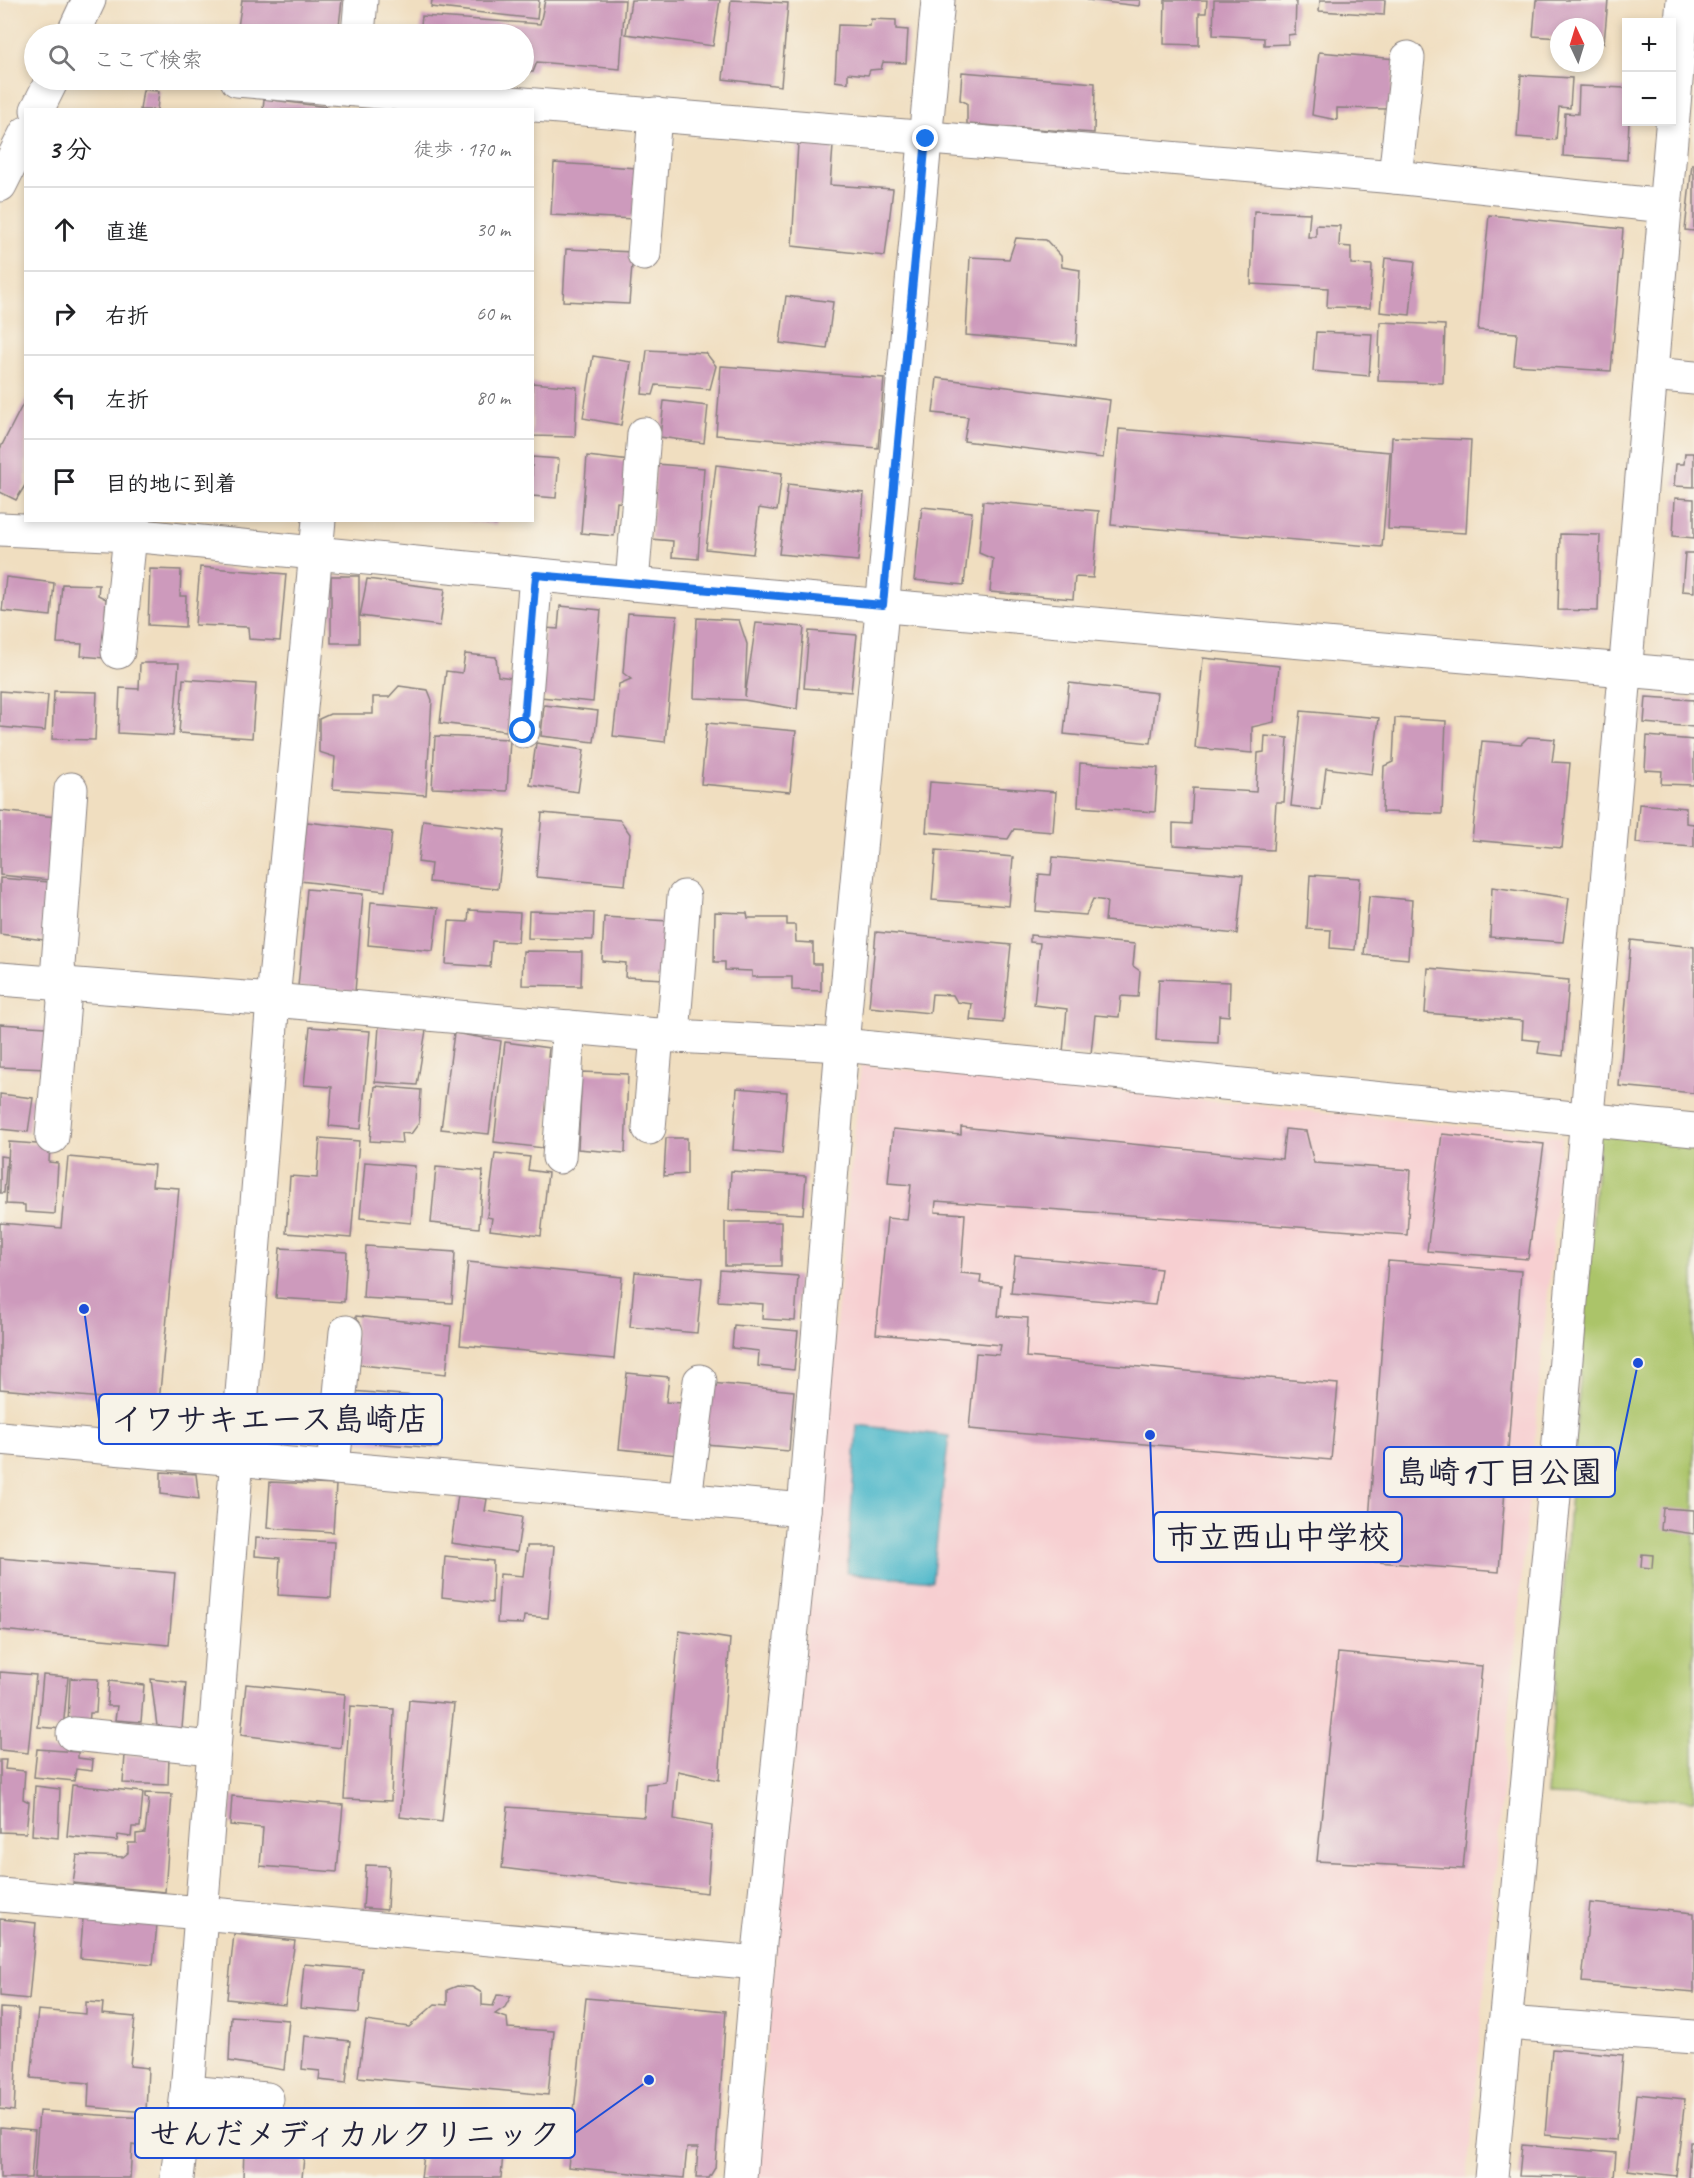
<!DOCTYPE html>
<html lang="ja">
<meta charset="utf-8">
<style>
:root{--surface:#fff;--page:#f2f2f2;--text:#202124;--muted:#757577;--line:#e0e0e0}
body{margin:0;font-family:Caveat,"Klee One",sans-serif;background:var(--page);color:var(--text)}
.controls{position:absolute;right:18px;top:18px;display:grid;overflow:hidden;border-radius:0px;box-shadow:0 3px 9px #0003}
.controls button{width:54px;height:54px;display:grid;place-items:center;padding:0;border:0;border-bottom:2px solid var(--line);background:var(--surface);color:var(--text);font:30px sans-serif}
.compass{position:absolute;left:1550px;top:18px;width:54px;height:54px;border-radius:50%;background:var(--surface);box-shadow:0 3px 9px #0003;rotate:356deg}
.stop{position:absolute;width:18px;height:18px;margin:-14px;border:4px solid #1a73e8;border-radius:50%;background:#fff}
.stop.end{background:#1a73e8;border-color:#fff;box-shadow:0 2px 6px #0008}
.list{margin:0;padding:0;list-style:none}
h2{display:flex;justify-content:space-between;align-items:center;height:78px;margin:0;padding:0 24px;font-size:26px}
h2 small{font-size:20px;font-weight:400;color:var(--muted)}
.list li{display:grid;grid-template-columns:39px 1fr auto;gap:18px;align-items:center;box-sizing:border-box;height:84px;padding:0 24px;border-top:2px solid var(--line)}
.list b{display:block;font-size:22px;white-space:nowrap}
.list em{font-size:20px;font-style:normal;color:var(--muted)}
.icon{flex:none;width:33px;height:33px;fill:none;stroke:currentColor;stroke-width:2;stroke-linecap:round;stroke-linejoin:round}
.map{position:relative;flex:none;width:1694px;height:2178px;overflow:hidden}
.search{position:absolute;background:var(--surface);box-shadow:0 3px 9px #0003;left:24px;top:24px;width:510px;height:66px;display:flex;align-items:center;gap:15px;box-sizing:border-box;padding:0 21px;border-radius:33px;color:var(--muted);font-size:22px}
.panel{position:absolute;background:var(--surface);box-shadow:0 3px 9px #0003;left:24px;top:108px;width:510px;height:414px;border-radius:0px}
.map>svg:first-child{display:block}
.built{fill:#f7cfd1}
.green{fill:#abc469;stroke:#667352;stroke-width:1.5}
.water{fill:#4db8ca;stroke:#386d82;stroke-width:1.5}
.building{fill:#cd9abc}
.lines{fill:none;stroke-linecap:round;stroke-linejoin:round}
.minor-casing{stroke:#89807e;stroke-width:35}
.minor{stroke:#fff;stroke-width:33}
.route{stroke:#1a73e8;stroke-width:8}
.leader{fill:none;stroke:#1d4ed8;stroke-width:2}
.callout-dot{fill:#1d4ed8;stroke:#f7f3e8;stroke-width:2}
.callout{fill:#f7f3e8;stroke:#1d4ed8;stroke-width:2}
.callout-label{font-size:32px;text-anchor:middle;font-weight:bold;fill:#22223b}
</style>
<div class="map">
<svg width="1694" height="2178" viewBox="0 0 1694 2178">
<rect width="100%" height="100%" fill="#f7f3e8"/>
<filter id="ink" filterUnits="userSpaceOnUse"><feTurbulence type="fractalNoise" baseFrequency=".0167" numOctaves="2"/><feDisplacementMap in="SourceGraphic" scale="12" xChannelSelector="R" yChannelSelector="G"/><feConvolveMatrix kernelMatrix="1 2 1 2 8 2 1 2 1" color-interpolation-filters="sRGB"/></filter>
<filter id="wash" filterUnits="userSpaceOnUse"><feTurbulence type="fractalNoise" baseFrequency=".008" numOctaves="4" result="noise"/><feDisplacementMap in="SourceGraphic" scale="24" xChannelSelector="R" yChannelSelector="G"/><feGaussianBlur stdDeviation="1.35" result="paint"/><feColorMatrix in="noise" values="0 0 0 0 0 0 0 0 0 0 0 0 0 0 0 0 0 1.4 0 .05"/><feComposite in="paint" operator="in"/></filter>
<g filter="url(#wash)">
<rect width="100%" height="100%" fill="#f0dec0"/>
<path class="built" d="M861,1065l701,72 -95,1041h-713z"/>
<path class="green" d="M1600,1129l94,9v662l-147,-5z"/>
<path class="water" d="M857,1425l92,11 -17,145 -85,-8z"/>
<g id="blocks">
<g class="building">
<path d="M242,0h100l-4,34h-101z"/>
<path d="M432,0h107l-2,19 -106,-12z"/>
<path d="M545,0h80l-5,69 -83,-7 -4,10h-9v-38h-104l2,-18 118,8z"/>
<path d="M631,0h89l-7,46 -87,-12z"/>
<path d="M731,0l57,3 -7,83 -58,-7z"/>
<path d="M1087,0h53l-1,6z"/>
<path d="M1165,0h42l-1,13h-7v32l-35,-1z"/>
<path d="M1214,0h82l-1,34 -7,1v9l-24,1v-7l-51,-3z"/>
<path d="M1320,0h65l-1,15 -65,-4z"/>
<path d="M1536,0h72l-4,43 -9,-1v-15h-36v11l-26,-2z"/>
<path d="M871,19l25,1v9l12,1 -2,33 -23,-1 -2,7 -11,1 -2,5 -20,-2v10l-13,-2 3,-56 32,1z"/>
<path d="M1319,52l77,7 -7,50 -52,-1v12l-25,-5z"/>
<path d="M962,72l133,11 -1,50 -127,-9v-21l-7,-3z"/>
<path d="M1521,75l51,3 -2,30 -11,-1 -3,33 -39,-3z"/>
<path d="M1579,86l47,2v34h3l-2,38 -64,-4 2,-43 13,1z"/>
<path d="M143,90l16,1 -2,19h-17z"/>
<path d="M264,99l63,8v3h-64z"/>
<path d="M798,143l35,3 -3,39 63,4 -8,67 -93,-10z"/>
<path d="M554,163l83,5 -3,51 -83,-4z"/>
<path d="M1692,164h2v67l-9,-1z"/>
<path d="M1254,211l56,2 -2,24h8v-12l24,1 -1,20 12,1v17l21,1 -2,43 -43,-1 1,-19 -77,-4z"/>
<path d="M1489,215l134,14 -12,142 -97,-6 3,-32 -39,-3z"/>
<path d="M1016,238l30,2 15,16 1,11 18,3 -4,75 -110,-10 4,-78 39,2z"/>
<path d="M566,249l67,3 -4,52 -66,-3z"/>
<path d="M1385,258l30,3 -5,54 -30,-3z"/>
<path d="M786,296l47,6 -6,47 -47,-6z"/>
<path d="M1380,322l65,3 -2,58 -65,-2z"/>
<path d="M1316,332l56,2 -3,42 -56,-5z"/>
<path d="M647,350l59,3 10,13 -6,23 -54,-4 -3,10 -11,-1z"/>
<path d="M593,356l38,6 -10,63 -38,-7z"/>
<path d="M721,366l163,12 -6,70 -162,-13z"/>
<path d="M937,378l173,22 -7,58 -139,-17 4,-24 -35,-4z"/>
<path d="M532,383l45,4 -2,50 -43,-1z"/>
<path d="M26,398v86l-10,16 -16,-8v-43z"/>
<path d="M664,401l44,5 -4,37 -44,-6z"/>
<path d="M1119,429l271,23 -8,95 -271,-22z"/>
<path d="M1392,437l79,3 -5,93 -78,-4z"/>
<path d="M1685,453h9v34l-20,-1 2,-22h8z"/>
<path d="M587,456l43,5 -4,42 -9,-1 -3,34 -33,-3z"/>
<path d="M532,457l27,2 -3,39 -24,-2z"/>
<path d="M656,464l48,4 -6,91 -26,-2 1,-16 -22,-2z"/>
<path d="M716,465l66,8 -5,38 -18,-3 -6,46 -47,-5z"/>
<path d="M788,484l76,9 -6,68 -79,-7z"/>
<path d="M1675,498l19,1v39l-21,-2z"/>
<path d="M983,501l116,10 -6,67 -18,-1 -2,22 -83,-7 3,-33 -14,-6z"/>
<path d="M922,507l50,5 -8,73 -50,-5z"/>
<path d="M463,520h34l-1,5z"/>
<path d="M1560,534l40,1 -2,76 -40,-1z"/>
<path d="M1685,553h9v39l-12,-1z"/>
<path d="M200,567l86,7 -6,67 -31,-2 -1,-12 -53,-2z"/>
<path d="M150,569l31,1 -1,26h6l-1,31 -37,-2z"/>
<rect x="331" y="576" width="28" height="67"/>
<path d="M6,577l48,6 -3,33 -49,-5z"/>
<path d="M367,579l78,10 -5,37 -80,-10z"/>
<path d="M62,584l37,1 -1,10 8,4 -1,18h6l-7,41 -23,-2 1,-12 -25,-1z"/>
<path d="M560,606l41,4 -8,92 -53,-5 5,-69 13,1z"/>
<path d="M628,613l49,3 -12,126 -52,-6 6,-52 12,-5 -8,-6z"/>
<path d="M697,618l42,2 8,24 -2,53 11,-74 48,4 -7,82 -53,-9 -50,-2z"/>
<path d="M809,631l48,4 -6,57 -47,-4z"/>
<path d="M465,654l31,3 2,19 23,3 -7,53 -74,-9 6,-52 16,2z"/>
<path d="M1203,658l76,8 -5,56 -22,5v26l-57,-5z"/>
<path d="M140,663h39l-6,73 -55,-3 2,-45 19,1z"/>
<path d="M183,679l73,5 -4,54 -73,-5z"/>
<path d="M1069,683l88,10 -6,50 -87,-9z"/>
<path d="M399,686l29,4 4,10 -6,95 -93,-6 2,-32 -16,-5v-33l11,-5h43v-17h16z"/>
<path d="M0,691l48,4 -3,36 -45,-4z"/>
<path d="M54,691l43,1 -2,48 -43,-1z"/>
<path d="M1646,697l48,3v27l-50,-4z"/>
<path d="M544,705l54,6 -4,31 -53,-6z"/>
<path d="M1301,711l78,7 -7,56 -46,-6 -5,42 -30,-4z"/>
<path d="M1395,718l51,3 -4,93 -60,-2 2,-46 9,-4z"/>
<path d="M707,723l89,8 -6,61 -89,-8z"/>
<path d="M435,736l75,3 -3,52 -75,-3z"/>
<path d="M1265,736l23,2 -4,64h-8l-3,48 -100,-5v-22l18,1 2,-36 63,4 2,-39 6,-1z"/>
<path d="M1647,736l47,4v45l-33,-1 1,-13 -17,-1z"/>
<path d="M1528,737l27,2 -3,23 18,1 -8,85 -90,-8 10,-99 39,3z"/>
<path d="M536,743l48,7 -6,42 -48,-7z"/>
<path d="M1080,763l78,5 -3,44 -77,-5z"/>
<path d="M930,782l126,10 -3,40 -39,-3 -6,10 -82,-7z"/>
<path d="M1639,804l47,4v15l8,1v23l-58,-4z"/>
<path d="M0,811l56,6 -7,63 -49,-5z"/>
<path d="M542,813l78,7 10,14 -5,51 -89,-8z"/>
<path d="M423,820l82,10 -7,59 -69,-7 2,-18 -13,-2z"/>
<path d="M307,822l85,10 -7,59 -85,-10z"/>
<path d="M936,850l77,7 -4,49 -77,-6z"/>
<path d="M1053,857l190,18 -6,59 -132,-13 2,-20 -14,-2 -7,16 -50,-4 3,-37 12,1z"/>
<path d="M1310,875l50,3 -5,72 -25,-2 1,-18 -24,-1z"/>
<path d="M0,878l49,4 -5,58 -44,-6z"/>
<path d="M1492,887l77,11 -6,44 -73,-5z"/>
<path d="M307,889l56,5 -8,98 -57,-5z"/>
<path d="M1369,896l43,4 -4,59 -44,-4z"/>
<path d="M371,902l67,6 -5,43 -65,-6z"/>
<path d="M469,910l51,3 -2,29 -26,-1 -2,26 -44,-3 3,-43 19,1z"/>
<path d="M529,911l65,2 -1,27 -65,-2z"/>
<path d="M715,912l32,1 1,5h39v7h8l1,17 17,1v21h8v27l-29,-1v-13h-40v-6l-27,-1v-8h-11z"/>
<path d="M604,917l64,4 -3,58 -40,-2 1,-14 -24,-2z"/>
<path d="M876,932l135,13 -8,78 -33,-3 2,-16 -15,-2 -4,-7 -21,-1 -2,19 -61,-6z"/>
<path d="M1030,935l105,9 -2,22 7,5 -2,26 -17,-1 -2,21 -24,-2 -4,39 -28,-2 4,-43 -33,-4 6,-62 -10,-1z"/>
<path d="M1631,940l63,7v146l-75,-7z"/>
<path d="M523,951l59,1 -1,34 -59,-1z"/>
<path d="M1428,968l141,12 -6,76 -25,-3 2,-12 -18,-2 1,-18 -98,-8z"/>
<path d="M1159,979l71,3 -1,34 -10,-1 -1,28 -62,-3z"/>
<path d="M0,1024l46,3 1,42 -47,-2z"/>
<path d="M379,1026l47,4 -9,55 -42,-3z"/>
<path d="M310,1027l60,4 -9,98 -32,-3 3,-39 -28,-2z"/>
<path d="M454,1033l47,8 -12,93 -48,-5z"/>
<path d="M505,1042l44,6 -1,9h7l-12,91 -49,-6z"/>
<path d="M582,1072l46,2 -3,79 -47,-4z"/>
<path d="M375,1086l46,4 -2,33 -8,11 -10,-1 1,10 -32,-2z"/>
<path d="M737,1088l50,4 -5,62 -49,-4z"/>
<path d="M0,1094l33,4 -5,34 -28,-3z"/>
<path d="M961,1127l321,32 3,-30 21,2 8,32 97,7 -4,65 -471,-34 -1,11 30,2 -4,59 20,2 -1,8 21,2 -3,31 30,2 -2,39 312,27 -7,76 -362,-31 7,-76 23,2 2,-10 -125,-11 11,-116 20,2 4,-35 -23,-2 5,-54 68,6z"/>
<path d="M1442,1134l102,10 -16,115 -101,-8z"/>
<path d="M320,1138l39,3 -8,97 -65,-5 4,-57 27,2z"/>
<path d="M666,1138h21v36l-23,2z"/>
<path d="M9,1142l41,3 -1,17 9,1 -3,51 -30,-2v-7l-19,-1z"/>
<path d="M495,1153l35,4 -2,13 20,3 -7,63 -51,-6 2,-12 -5,-1z"/>
<path d="M0,1156l7,1 -3,36h-4z"/>
<path d="M68,1157l86,8 -2,21 27,2 -20,215 -159,-14v-166l61,5z"/>
<path d="M365,1162l50,4 -4,57 -51,-5z"/>
<path d="M436,1167l47,4 -4,57 -48,-5z"/>
<path d="M731,1171l75,5 -3,38 -74,-4z"/>
<rect x="725" y="1222" width="56" height="44"/>
<path d="M366,1246l89,6 -3,51 -89,-5z"/>
<path d="M280,1248l67,4 -3,50 -68,-4z"/>
<path d="M1015,1256l146,13 -6,36 -144,-12z"/>
<path d="M1388,1261l133,10 -22,301 -133,-11z"/>
<path d="M468,1262l154,15 -8,82 -154,-14z"/>
<path d="M720,1270l78,6 -3,45 -33,-2 1,-15 -45,-3z"/>
<path d="M635,1272l67,6 -5,55 -67,-6z"/>
<path d="M356,1316l95,10 -5,48 -94,-10z"/>
<path d="M734,1325l64,6 -4,39 -36,-4 1,-15 -27,-3z"/>
<path d="M627,1373l42,4 -3,25 17,1 -5,52 -59,-6z"/>
<path d="M711,1383l83,8 -5,60 -84,-7z"/>
<path d="M351,1391l90,7 -3,50 -91,-7z"/>
<path d="M161,1472l35,2 3,25 -38,-5z"/>
<path d="M270,1482l66,3 -3,47 -66,-4z"/>
<path d="M458,1495l29,4 -2,12 37,6 -5,35 -66,-9z"/>
<path d="M1663,1508l31,2v24l-33,-5z"/>
<path d="M256,1538l78,4 -3,56 -53,-3 2,-37 -25,-2z"/>
<path d="M527,1546h27l-6,72 -24,-2 -1,8 -26,-1 3,-49 23,2z"/>
<path d="M1642,1554l11,1 -1,13 -11,-1z"/>
<path d="M445,1556l48,5 -1,42 -50,-6z"/>
<path d="M0,1558l175,15 -6,72 -169,-15z"/>
<path d="M679,1631l51,8 -11,141 -41,-9 -4,48 38,7 -5,67 -205,-25 6,-61 136,10 2,-33 19,-2z"/>
<path d="M1338,1653l144,13 -19,203 -146,-8z"/>
<path d="M0,1672l36,3 -8,78 -28,-3z"/>
<path d="M43,1675l25,2 -5,52 -25,-2z"/>
<path d="M70,1678l28,1 -2,34h-6l-1,12 -21,-1z"/>
<path d="M151,1679l35,4 -4,45 -25,-2z"/>
<path d="M109,1681l35,4 -3,37 -26,-2 2,-14h-10z"/>
<path d="M246,1684l99,10 -4,54 -100,-13z"/>
<path d="M409,1700l45,4 -12,118 -42,-5z"/>
<path d="M350,1706l44,3 -3,92 -47,-2z"/>
<path d="M37,1749l41,3v6l15,2 -1,11 -16,-2 -2,12 -40,-4z"/>
<path d="M125,1755l44,2 -1,28 -45,-2z"/>
<path d="M0,1760h6l-1,9 20,2 -2,28 6,3 -3,31 -26,-1z"/>
<path d="M72,1785l71,7 -3,35h-8l-1,10 -13,-2 -1,6 -50,-5z"/>
<path d="M35,1786l25,3 -2,49 -26,-3z"/>
<path d="M145,1793l27,1 -7,98 -92,-9 4,-28 46,2 5,-4v-10h8v-9l9,-1 4,-34 -4,-1z"/>
<path d="M232,1796l111,9 -6,67 -77,-6 3,-38 -33,-3z"/>
<path d="M366,1865l23,1 -2,44 -24,-2z"/>
<path d="M1590,1903l104,10v79l-112,-10z"/>
<path d="M0,1919l36,4 -7,76 -29,-3z"/>
<path d="M83,1919l74,5 -4,41 -73,-7z"/>
<path d="M234,1934l61,7 -10,64 -58,-6z"/>
<path d="M304,1964l59,5 -4,44 -59,-5z"/>
<path d="M457,1986l15,1 10,6v12l11,1 4,-11 14,1 -6,11 -10,7 12,4 1,10 46,3 -6,64 -190,-18 8,-56 43,6 26,-23 12,1v-15z"/>
<path d="M586,1998l140,13 -11,157 -6,10h-13l2,-30h-11l-3,30 -116,-11z"/>
<path d="M86,2002l17,1 -1,11 33,3 -5,49 18,2 -2,44 -58,-5 1,-24 -58,-5 7,-68 48,4z"/>
<path d="M0,2008l19,1 -5,102 -14,-2z"/>
<path d="M231,2016l58,4 -5,50 -55,-9z"/>
<path d="M305,2036l45,5 -4,42 -27,-3 1,-9 -18,-2z"/>
<path d="M1552,2049l71,6 -7,86 -71,-6z"/>
<path d="M1636,2094l49,5 -9,77 -48,-6z"/>
<path d="M39,2111l105,7 -2,29 -10,-2 -2,33h-96z"/>
<path d="M245,2120l62,5 -5,53h-59z"/>
<path d="M0,2127l35,3 -4,48h-31z"/>
<path d="M427,2133l77,7 -3,38h-80z"/>
<path d="M1690,2142h4v36h-6z"/>
<path d="M1522,2145l94,8 -2,25 -95,-2z"/>
</g>
</g>
</g>
<g filter="url(#ink)">
<use href="#blocks" fill-opacity="0" stroke="#89807e" stroke-width="1.5"/>
<g class="lines">
<defs>
<g id="minor">
<path d="M73,34l16,-34"/>
<path d="M358,34l3,-34"/>
<path d="M237,80l1158,97 270,29"/>
<path d="M37,110l15,-30"/>
<path d="M1395,177l13,-119"/>
<path d="M0,185l26,-52"/>
<path d="M644,254l11,-140"/>
<path d="M1652,374l42,4"/>
<path d="M0,529l130,6 502,49 1062,92"/>
<path d="M632,584l12,-150"/>
<path d="M118,652l12,-117"/>
<path d="M523,731l13,-156"/>
<path d="M0,979l273,21 384,35 185,10 852,85"/>
<path d="M673,1035l11,-138"/>
<path d="M649,1128l8,-93"/>
<path d="M52,1137l12,-135 -6,-37 13,-176"/>
<path d="M559,1157l10,-130"/>
<path d="M0,1438l804,72"/>
<path d="M333,1467l13,-135"/>
<path d="M685,1499l15,-118"/>
<path d="M73,1734l139,14"/>
<path d="M0,1895l758,68"/>
<path d="M1505,2023l189,14"/>
<path d="M187,2092l80,7"/>
<path d="M177,2178l10,-86 86,-1092 46,-480"/>
<path d="M740,2178l18,-215 46,-453 38,-465 96,-1045"/>
<path d="M1491,2178l67,-725 125,-1453"/>
</g>
</defs>
<use href="#minor" class="minor-casing"/>
<use href="#minor" class="minor"/>
</g>
</g>
<g class="lines" filter="url(#ink)">
<path class="route" d="M523,731l13,-156 347,30 43,-466"/>
</g>
<path class="leader" d="M84 1309L99 1419M1638 1363L1615 1472M1150 1435L1154 1537M649 2080L575 2133"/>
<g class="callout-dot">
<circle cx="84" cy="1309" r="6"/>
<circle cx="1638" cy="1363" r="6"/>
<circle cx="1150" cy="1435" r="6"/>
<circle cx="649" cy="2080" r="6"/>
</g>
<g class="callout">
<rect x="99" y="1394" width="343" height="50" rx="6"/>
<rect x="1384" y="1447" width="231" height="50" rx="6"/>
<rect x="1154" y="1512" width="248" height="50" rx="6"/>
<rect x="135" y="2108" width="440" height="50" rx="6"/>
</g>
<g class="callout-label">
<text x="270" y="1430">イワサキエース島崎店</text>
<text x="1499" y="1483">島崎1丁目公園</text>
<text x="1278" y="1548">市立西山中学校</text>
<text x="355" y="2145">せんだメディカルクリニック</text>
</g>
</svg>
<div class="controls">
<button>+</button>
<button>−</button>
</div>
<svg class="compass" viewBox="-18 -18 36 36"><path d="M0-13l5 13h-10z" fill="#e53935"/><path d="M0 13l5-13h-10z" fill="#757577"/></svg>
<div class="stop" style="left:523px;top:731px"></div>
<div class="stop end" style="left:926px;top:139px"></div>
<div class="search"><svg class="icon" aria-label="search" viewBox="0 0 24 24"><circle cx="10" cy="10" r="6"/><path d="M15 15l6 6"/></svg>ここで検索</div>
<section class="panel">
<h2>3 分<small>徒歩 · 170 m</small></h2>
<ul class="list">
<li><svg class="icon" aria-label="ahead" viewBox="0 0 24 24"><path d="M12 20V5M6 11l6-6 6 6"/></svg><div><b>直進</b></div><em>30 m</em></li>
<li><svg class="icon" aria-label="right" viewBox="0 0 24 24"><path d="M7 20v-9h11M14 6l5 5-5 5"/></svg><div><b>右折</b></div><em>60 m</em></li>
<li><svg class="icon" aria-label="left" viewBox="0 0 24 24"><path d="M17 20v-9H6M10 6l-5 5 5 5"/></svg><div><b>左折</b></div><em>80 m</em></li>
<li><svg class="icon" aria-label="arrive" viewBox="0 0 24 24"><path d="M6 21V4h12l-3 4 3 4H6"/></svg><div><b>目的地に到着</b></div></li>
</ul>
</section>
</div>
